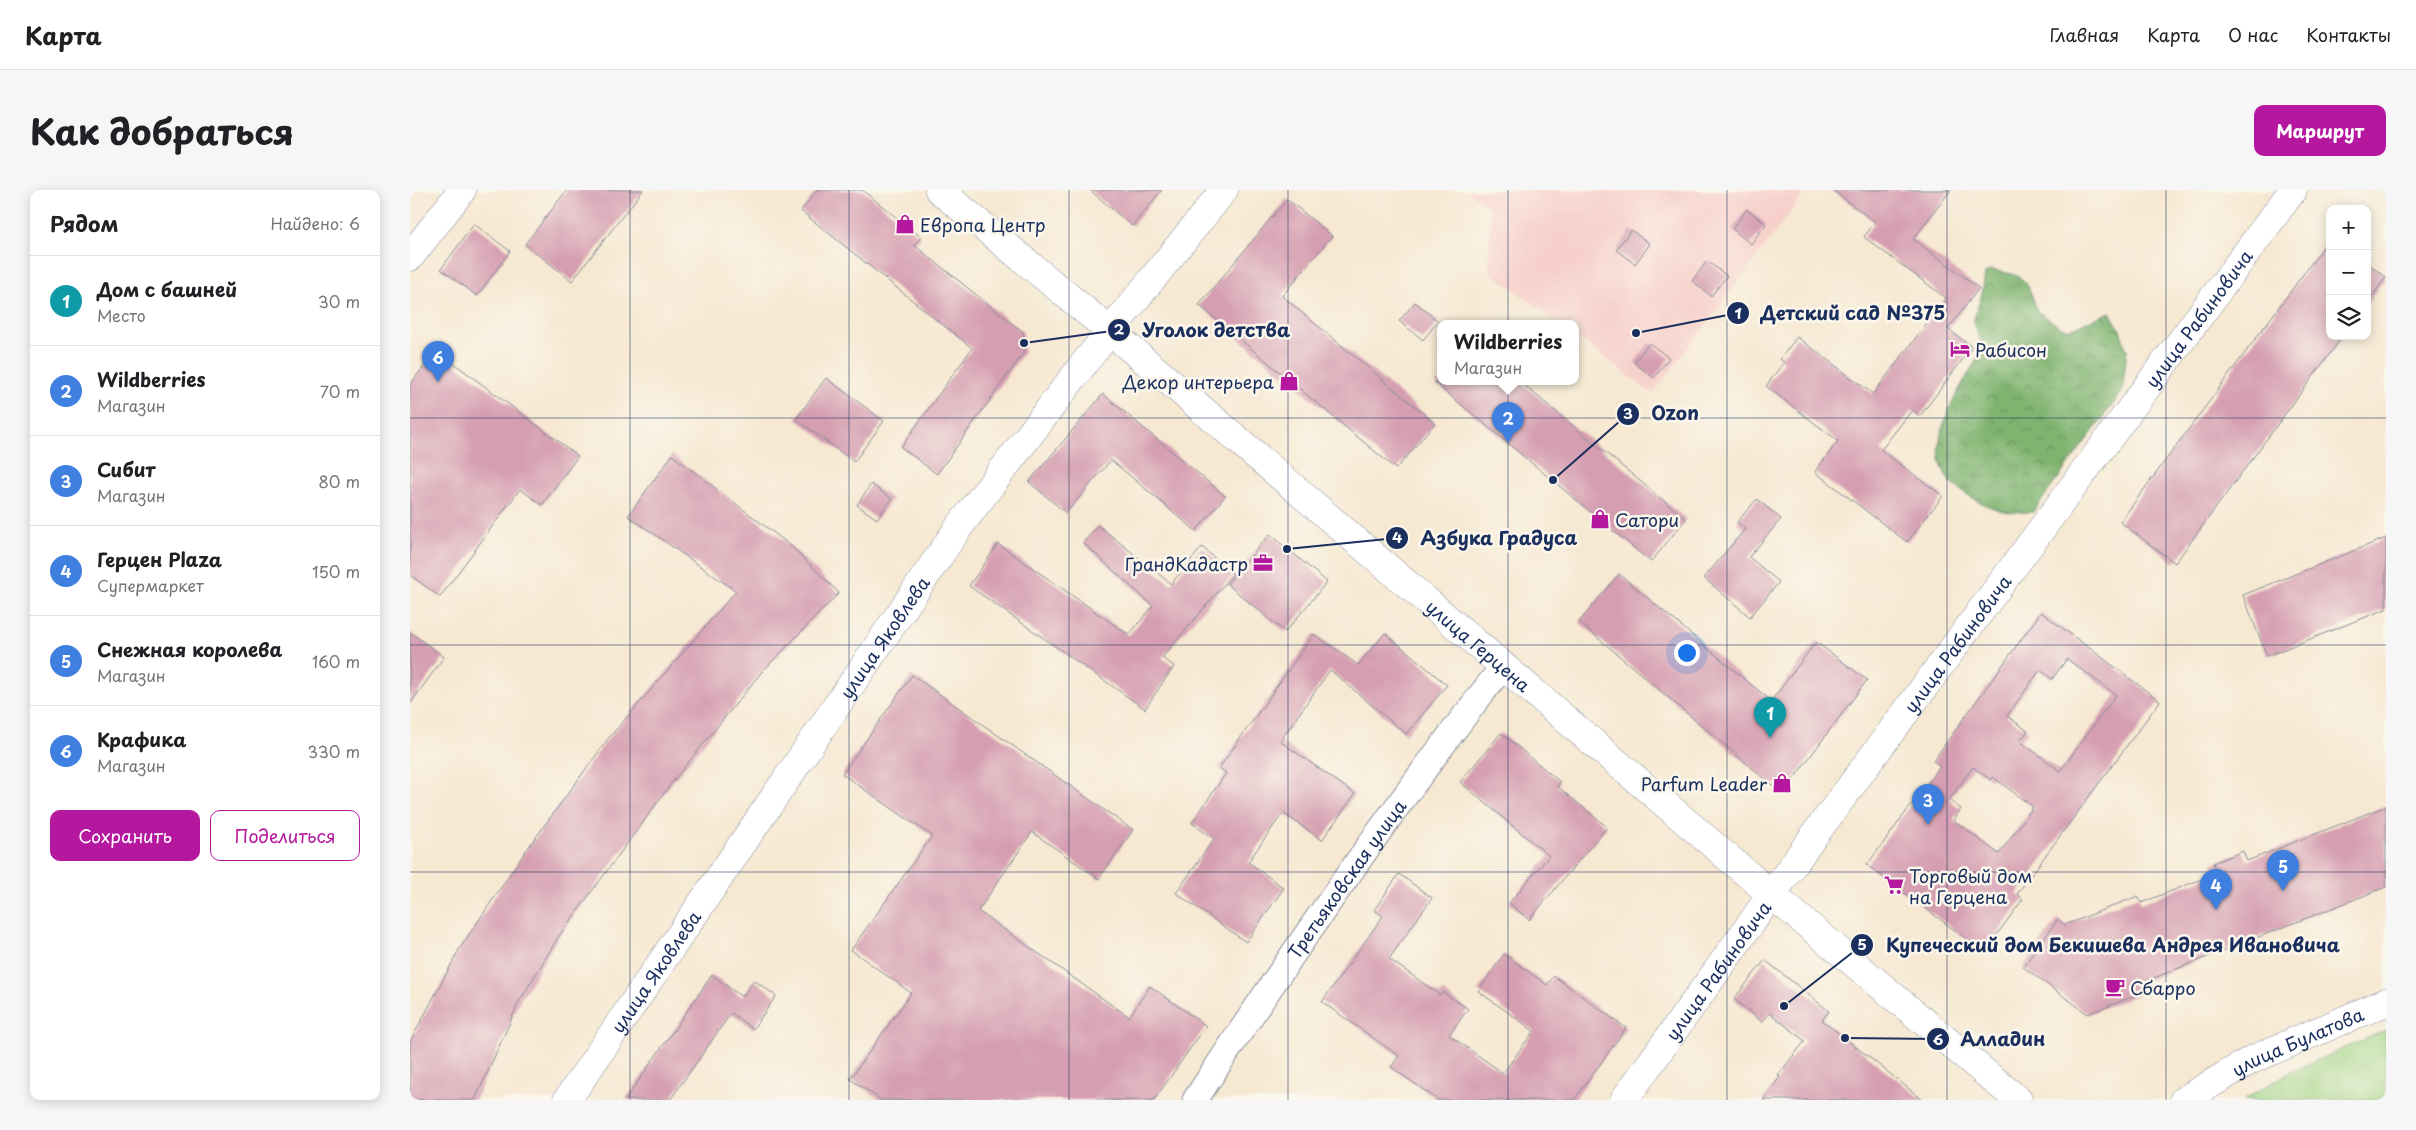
<!DOCTYPE html>
<html lang="ru">
<meta charset="utf-8">
<style>
:root{--surface:#fff;--page:#f6f6f6;--text:#202124;--muted:#757577;--line:#e0e0e0;--accent:#b5179e}
body{margin:0;font-family:"Playpen Sans",sans-serif;background:var(--page);color:var(--text)}
.controls{position:absolute;right:15px;top:15px;display:grid;overflow:hidden;border-radius:10px;box-shadow:0 2px 12px #0003}
.controls button{width:45px;height:45px;display:grid;place-items:center;padding:0;border:0;border-bottom:1px solid var(--line);background:var(--surface);color:var(--text);font:25px sans-serif}
.you{position:absolute;left:1276px;top:462px;width:18px;height:18px;margin:-12px;border:4px solid #fff;border-radius:50%;background:#1a73e8;box-shadow:0 0 0 8px #1a73e833}
.badge{display:grid;place-items:center;width:32px;height:32px;border-radius:50%;background:var(--accent);color:#fff;font-size:16px;font-weight:700}
.pin{position:absolute;translate:-50% -41px;filter:drop-shadow(0 1px 2px #0008)}
.pin::after{content:'';position:absolute;top:26px;width:18px;height:15px;background:inherit;clip-path:polygon(0 0,100% 0,50% 100%)}
.popup{position:absolute;left:1027px;top:130px;width:142px;height:65px;box-sizing:border-box;display:grid;place-content:center;border-radius:10px;background:var(--surface);filter:drop-shadow(0 1px 4px #0005);font-size:16px;white-space:nowrap;color:var(--muted)}
.popup b{font-size:19px;color:var(--text)}
.popup::after{content:'';position:absolute;left:50%;top:100%;margin-left:-10px;border:10px solid transparent;border-top-color:var(--surface)}
.list{margin:0;padding:0;list-style:none}
h2{display:flex;justify-content:space-between;align-items:center;height:65px;margin:0;padding:0 20px;font-size:21px}
h2 small{font-size:16px;font-weight:400;color:var(--muted)}
.list li{display:grid;grid-template-columns:32px 1fr auto;gap:15px;align-items:center;box-sizing:border-box;height:90px;padding:0 20px;border-top:1px solid var(--line)}
.list b{display:block;font-size:19px;white-space:nowrap}
.list p{margin:0;font-size:16px;white-space:nowrap;color:var(--muted)}
.list em{font-size:16px;font-style:normal;color:var(--muted)}
.actions{display:flex;gap:10px;padding:15px 20px}
.actions a{flex:1;padding:11px 0;border:1px solid var(--accent);border-radius:10px;text-align:center;font-size:18px;color:var(--accent)}
.actions .main{background:var(--accent);color:#fff}
.icon{flex:none;width:28px;height:28px;fill:none;stroke:currentColor;stroke-width:2;stroke-linecap:round;stroke-linejoin:round}
.map{position:relative;flex:none;width:1976px;height:910px;overflow:hidden;border-radius:10px}
header{display:flex;align-items:center;gap:30px;box-sizing:border-box;height:70px;padding:0 25px;background:var(--surface);border-bottom:1px solid var(--line)}
header strong{font-size:24px}
nav{display:flex;gap:28px;margin-inline-start:auto;font-size:18px}
.intro{display:flex;align-items:center;justify-content:space-between;box-sizing:border-box;height:120px;padding:0 30px}
h1{margin:0;font-size:35px}
.button{padding:12px 22px;border-radius:10px;background:var(--accent);color:#fff;font-size:18px;font-weight:700}
main{display:flex;gap:30px;padding:0 30px}
aside{flex:1;background:var(--surface);border-radius:10px;box-shadow:0 2px 12px #0003}
.map>svg:first-child{display:block}
.built{fill:#f7d0cb}
.green{fill:#9fd282;stroke:#5d8070}
.forest{fill:url(#forest-crowns);stroke:#4d7267}
.building{fill:#d59fb1;fill-rule:evenodd}
.lines{fill:none;stroke-linecap:round;stroke-linejoin:round}
.street-casing{stroke:#888c98;stroke-width:27}
.secondary-casing{stroke:#888c98;stroke-width:29}
.primary-casing{stroke:#888c98;stroke-width:29}
.street{stroke:#fff;stroke-width:25}
.secondary{stroke:#fff;stroke-width:28}
.primary{stroke:#fff;stroke-width:28}
.grid{fill:none;stroke:#1b2f5e;stroke-width:1;stroke-opacity:0.55}
.labels{text-anchor:middle;dominant-baseline:central;stroke-width:5;stroke-linejoin:round;paint-order:stroke}
.poi-label{font-size:18px;fill:#1b2f5e;stroke:#fbf7ec;text-anchor:start}
.street-label{font-size:18px;fill:#1b2f5e;stroke:#fbf7ec}
.leader{fill:none;stroke:#1b2f5e;stroke-width:2}
.callout-dot{fill:#1b2f5e;stroke:#fbf7ec;stroke-width:2}
.mark-label{font-size:15px;text-anchor:middle;font-weight:bold;fill:#fff}
.callout-label{font-size:19px;text-anchor:middle;font-weight:bold;fill:#1b2f5e;stroke:#fbf7ec;stroke-width:5;stroke-linejoin:round;paint-order:stroke}
</style>
<header>
<strong>Карта</strong>
<nav><a>Главная</a><a>Карта</a><a>О нас</a><a>Контакты</a></nav>
</header>
<div class="intro"><h1>Как добраться</h1><a class="button">Маршрут</a></div>
<main>
<aside>
<h2>Рядом<small>Найдено: 6</small></h2>
<ul class="list">
<li><span class="badge" style="background:#0f9aa8">1</span><div><b>Дом с башней</b><p>Место</p></div><em>30 m</em></li>
<li><span class="badge" style="background:#3f7fe0">2</span><div><b>Wildberries</b><p>Магазин</p></div><em>70 m</em></li>
<li><span class="badge" style="background:#3f7fe0">3</span><div><b>Сибит</b><p>Магазин</p></div><em>80 m</em></li>
<li><span class="badge" style="background:#3f7fe0">4</span><div><b>Герцен Plaza</b><p>Супермаркет</p></div><em>150 m</em></li>
<li><span class="badge" style="background:#3f7fe0">5</span><div><b>Снежная королева</b><p>Магазин</p></div><em>160 m</em></li>
<li><span class="badge" style="background:#3f7fe0">6</span><div><b>Крафика</b><p>Магазин</p></div><em>330 m</em></li>
</ul>
<div class="actions"><a class="main">Сохранить</a><a>Поделиться</a></div>
</aside>
<div class="map">
<svg width="1976" height="910" viewBox="0 0 1976 910">
<defs>
<pattern id="forest-crowns" width="20" height="18" patternUnits="userSpaceOnUse" patternTransform="scale(1.25)"><rect width="20" height="18" fill="#7fb470"/><path d="M2 6a3 3 0 1 1 6 0M12 15a3 3 0 1 1 6 0" fill="none" stroke="#67935f"/></pattern>
</defs>
<rect width="100%" height="100%" fill="#fbf7ec"/>
<filter id="ink" filterUnits="userSpaceOnUse"><feTurbulence type="fractalNoise" baseFrequency=".02" numOctaves="2"/><feDisplacementMap in="SourceGraphic" scale="10" xChannelSelector="R" yChannelSelector="G"/><feConvolveMatrix kernelMatrix="1 2 1 2 8 2 1 2 1" color-interpolation-filters="sRGB"/></filter>
<filter id="wash" filterUnits="userSpaceOnUse"><feTurbulence type="fractalNoise" baseFrequency=".0096" numOctaves="4" result="noise"/><feDisplacementMap in="SourceGraphic" scale="20" xChannelSelector="R" yChannelSelector="G"/><feGaussianBlur stdDeviation="1.12" result="paint"/><feColorMatrix in="noise" values="0 0 0 0 0 0 0 0 0 0 0 0 0 0 0 0 0 1.4 0 .05"/><feComposite in="paint" operator="in"/></filter>
<g filter="url(#wash)">
<rect width="100%" height="100%" fill="#f6e8d1"/>
<path class="built" d="M1057,0h340l-154,204 -77,-58v-12h-16l-71,-53 1,-62z"/>
<path class="green" d="M1976,840v70h-143l47,-28z"/>
<path class="forest" d="M1581,80c35,5 36,9 46,41l23,16 9,2 41,-17 10,18 7,21 -5,41 -89,120c-28,2 -41,-2 -65,-17 -5,-4 -14,-8 -18,-14 -30,-38 10,-91 29,-126l2,-13 -8,-21 9,-27 3,-21z"/>
<g id="blocks">
<g class="building">
<path d="M157,0h76l-71,91 -47,-37z"/>
<path d="M407,0h45l59,47 -7,8 109,87 1,20 -87,122 -36,-27 71,-99 -171,-137z"/>
<path d="M680,0h72l-30,36z"/>
<path d="M1422,0h119l-38,49 66,49 -31,41 24,18 -52,69 -8,-6 -31,40 62,46 -36,46 -92,-70 23,-31 -72,-55 18,-24 -4,-3 17,-22 76,57 73,-96 -82,-61 11,-15z"/>
<path d="M877,9l45,37 -50,60 153,127 -39,46 -197,-164z"/>
<path d="M1337,19l19,15 -15,20 -19,-15z"/>
<path d="M64,34l36,27 -33,45 -36,-27z"/>
<path d="M1221,40l19,14 -15,20 -19,-14z"/>
<path d="M1920,48v98h13l-168,227 -55,-41z"/>
<path d="M1297,71l20,15 -16,20 -19,-15z"/>
<path d="M1957,73l19,14 -19,27z"/>
<path d="M1005,112l23,19 -15,19 -24,-19z"/>
<path d="M1239,153l20,15 -15,20 -20,-15z"/>
<path d="M26,160l142,106 -36,49 -22,-16 -80,108 -30,-22v-190z"/>
<path d="M416,188l58,43 -30,41 -58,-43z"/>
<path d="M1024,192h86l166,137 -35,43z"/>
<path d="M693,204l122,102 -29,35 -85,-71 -45,53 -37,-31z"/>
<path d="M262,265l119,91 48,47 -79,81 -86,106 -115,156 -40,66 -44,98h-65v-58l50,-94 65,-96 83,-113 128,-148 -108,-75z"/>
<path d="M461,294l21,15 -15,20 -20,-14z"/>
<path d="M1347,309l24,20 -32,38 30,25 -29,35 -46,-39 41,-49 -8,-7z"/>
<path d="M688,335l73,59 31,-37 31,27 -71,84 12,8 -29,43 -176,-123 29,-42 131,91 24,-29 -70,-63z"/>
<path d="M860,344l57,48 -42,50 -58,-48z"/>
<path d="M1976,348v71l-119,47 -24,-61z"/>
<path d="M1209,384l152,127 45,-59 51,38 -75,101 -20,4 -193,-163z"/>
<path d="M1631,422l119,89 -143,193 6,5 -39,53 -117,-87 73,-99 -7,-5zM1657,469l49,36 -56,76 -40,-30 8,-10 -21,-15 33,-46 12,9zM1563,577l18,13 2,-3 40,30 -34,47 -46,-34 8,-11 -12,-9z"/>
<path d="M0,442l34,25 -34,47z"/>
<path d="M975,443l62,52 -41,49 -76,-64 -50,71 75,53 -33,46 -39,-27 -35,49 36,26 -38,54 -70,-49 38,-54 -22,-16 34,-50 -7,-5 95,-134 44,31z"/>
<path d="M502,485l221,155 -34,49 -67,-47 -54,79 151,106 21,-31 56,40 -52,74h-273l-31,-21 61,-86 -60,-43 81,-114 -90,-62z"/>
<path d="M1091,543l59,49 -3,4 50,41 -78,93 -20,-17 40,-47 -89,-74z"/>
<path d="M1976,616v81l-240,94 4,9 -62,24 -65,-47 35,-48 7,6 73,-29 3,7 76,-30 -4,-10 30,-12 4,10z"/>
<path d="M989,684l33,24 -43,61 51,36 3,-3 25,17 -19,26 54,38 31,-42 -56,-40 26,-37 43,31 7,-9 72,52 -52,72h-136l-47,-33 8,-11 -77,-54 61,-86 -9,-6z"/>
<path d="M1355,770l64,51 -7,9 101,80h-160l17,-23 -2,-2 27,-34 -35,-28 -8,9 -28,-23z"/>
<path d="M302,785l30,22 12,-17 22,16 -23,33 -22,-16 -61,87h-45z"/>
</g>
</g>
</g>
<g filter="url(#ink)">
<use href="#blocks" fill-opacity="0" stroke="#888c98" stroke-width="1"/>
<g class="lines">
<defs>
<g id="street">
<path id="s1" d="M785,910c98,-149 199,-295 309,-435"/>
</g>
<g id="secondary">
<path d="M0,67l52,-67"/>
<path id="s2" d="M157,910l392,-573 123,-161 142,-176"/>
<path id="s3" d="M1214,910l189,-263 480,-647"/>
</g>
<g id="primary">
<path id="s4" d="M529,0l171,141 662,564 246,205"/>
<path id="s5" d="M1774,910l67,-40 135,-58"/>
</g>
</defs>
<use href="#street" class="street-casing"/>
<use href="#secondary" class="secondary-casing"/>
<use href="#primary" class="primary-casing"/>
<use href="#street" class="street"/>
<use href="#secondary" class="secondary"/>
<use href="#primary" class="primary"/>
</g>
</g>
<path class="grid" d="M220,0v910M439,0v910M659,0v910M878,0v910M1098,0v910M1317,0v910M1537,0v910M1756,0v910M0,228h1976M0,455h1976M0,682h1976"/>
<defs>
<symbol id="shop-bare" viewBox="-9 -9 18 18"><path d="M-5-2.5h2.3a2.7 3.5 0 0 1 5.4 0H5L5.5 6h-11ZM-1.5-2.5h3a1.5 2.3 0 0 0-3 0Z" fill="#b5179e" stroke="#fbf7ec" stroke-width="2.5" paint-order="stroke"/></symbol>
<symbol id="hotel-bare" viewBox="-9 -9 18 18"><path d="M-6-4.5h1.5V1H6V5H4.5V3h-9V5H-6ZM-4 0a1.8 1.8 0 1 1 3.6 0ZM.5 0V-2.5h3Q6-2.5 6 0Z" fill="#b5179e" stroke="#fbf7ec" stroke-width="2.5" paint-order="stroke"/></symbol>
<symbol id="office-bare" viewBox="-9 -9 18 18"><path d="M-6-3h4V-5.5h4V-3h4V5H-6ZM-1-4.5V-3h2v-1.5ZM-6 0V1H6V0Z" fill="#b5179e" stroke="#fbf7ec" stroke-width="2.5" paint-order="stroke"/></symbol>
<symbol id="supermarket-bare" viewBox="-9 -9 18 18"><path d="M-6-5.5h2.5l.6 2H6L4.5 2H-2.5L-4.4-4H-6ZM-1.5 3.2a1.3 1.3 0 1 0 .1 0ZM3 3.2a1.3 1.3 0 1 0 .1 0Z" fill="#b5179e" stroke="#fbf7ec" stroke-width="2.5" paint-order="stroke"/></symbol>
<symbol id="cafe-bare" viewBox="-9 -9 18 18"><path d="M-5.5-4.5H6V0H3Q3 3.5 0 3.5H-2.5Q-5.5 3.5-5.5 0ZM3-3.2v2h1.7v-2ZM-6 4.5H4V6H-6Z" fill="#b5179e" stroke="#fbf7ec" stroke-width="2.5" paint-order="stroke"/></symbol>
</defs>
<g fill-rule="evenodd">
<use href="#shop-bare" x="481" y="20" width="28" height="28"/>
<use href="#hotel-bare" x="1536" y="145" width="28" height="28"/>
<use href="#shop-bare" x="865" y="177" width="28" height="28"/>
<use href="#shop-bare" x="1176" y="315" width="28" height="28"/>
<use href="#office-bare" x="839" y="359" width="28" height="28"/>
<use href="#shop-bare" x="1358" y="579" width="28" height="28"/>
<use href="#supermarket-bare" x="1470" y="681" width="28" height="28"/>
<use href="#cafe-bare" x="1691" y="783" width="28" height="28"/>
</g>
<g class="labels">
<g class="poi-label">
<text x="510" y="34">Европа Центр</text>
<text x="1565" y="159">Рабисон</text>
<text x="864" y="191" text-anchor="end">Декор интерьера</text>
<text x="1205" y="329">Сатори</text>
<text x="838" y="373" text-anchor="end">ГрандКадастр</text>
<text x="1357" y="593" text-anchor="end">Parfum Leader</text>
<text x="1499" y="685">Торговый дом<tspan x="1499" dy="21">на Герцена</tspan></text>
<text x="1720" y="797">Сбарро</text>
</g>
<g class="street-label">
<text stroke="none"><textPath href="#s3" startOffset="970">улица Рабиновича</textPath></text>
<text stroke="none"><textPath href="#s2" startOffset="561">улица Яковлева</textPath></text>
<text stroke="none"><textPath href="#s4" startOffset="706">улица Герцена</textPath></text>
<text stroke="none"><textPath href="#s3" startOffset="565">улица Рабиновича</textPath></text>
<text stroke="none"><textPath href="#s1" startOffset="268">Третьяковская улица</textPath></text>
<text stroke="none"><textPath href="#s2" startOffset="156">улица Яковлева</textPath></text>
<text stroke="none"><textPath href="#s3" startOffset="160">улица Рабиновича</textPath></text>
<text stroke="none"><textPath href="#s5" startOffset="128">улица Булатова</textPath></text>
</g>
</g>
<path class="leader" d="M1226 143L1328 123M614 153L709 140M1143 290L1218 224M877 359L987 348M1374 816L1452 755M1435 848L1528 849"/>
<g class="callout-dot">
<circle cx="1226" cy="143" r="5"/>
<circle cx="614" cy="153" r="5"/>
<circle cx="1143" cy="290" r="5"/>
<circle cx="877" cy="359" r="5"/>
<circle cx="1374" cy="816" r="5"/>
<circle cx="1435" cy="848" r="5"/>
<circle cx="1328" cy="123" r="12"/>
<circle cx="709" cy="140" r="12"/>
<circle cx="1218" cy="224" r="12"/>
<circle cx="987" cy="348" r="12"/>
<circle cx="1452" cy="755" r="12"/>
<circle cx="1528" cy="849" r="12"/>
</g>
<g class="mark-label">
<text x="1328" y="129">1</text>
<text x="709" y="145">2</text>
<text x="1218" y="229">3</text>
<text x="987" y="353">4</text>
<text x="1452" y="760">5</text>
<text x="1528" y="855">6</text>
</g>
<g class="callout-label">
<text x="1443" y="130">Детский сад №375</text>
<text x="806" y="147">Уголок детства</text>
<text x="1265" y="230">Ozon</text>
<text x="1089" y="355">Азбука Градуса</text>
<text x="1703" y="762">Купеческий дом Бекишева Андрея Ивановича</text>
<text x="1593" y="856">Алладин</text>
</g>
</svg>
<div class="controls">
<button>+</button>
<button>−</button>
<button><svg class="icon" aria-label="layers" viewBox="0 0 24 24"><path d="M12 4l9 5-9 5-9-5zM3 14l9 5 9-5"/></svg></button>
</div>
<div class="you"></div>
<div class="pin badge" style="left:1360px;top:548px;background:#0f9aa8">1</div>
<div class="pin badge" style="left:1098px;top:253px;background:#3f7fe0">2</div>
<div class="popup"><b>Wildberries</b>Магазин</div>
<div class="pin badge" style="left:1518px;top:635px;background:#3f7fe0">3</div>
<div class="pin badge" style="left:1806px;top:720px;background:#3f7fe0">4</div>
<div class="pin badge" style="left:1873px;top:701px;background:#3f7fe0">5</div>
<div class="pin badge" style="left:28px;top:192px;background:#3f7fe0">6</div>
</div>
</main>
